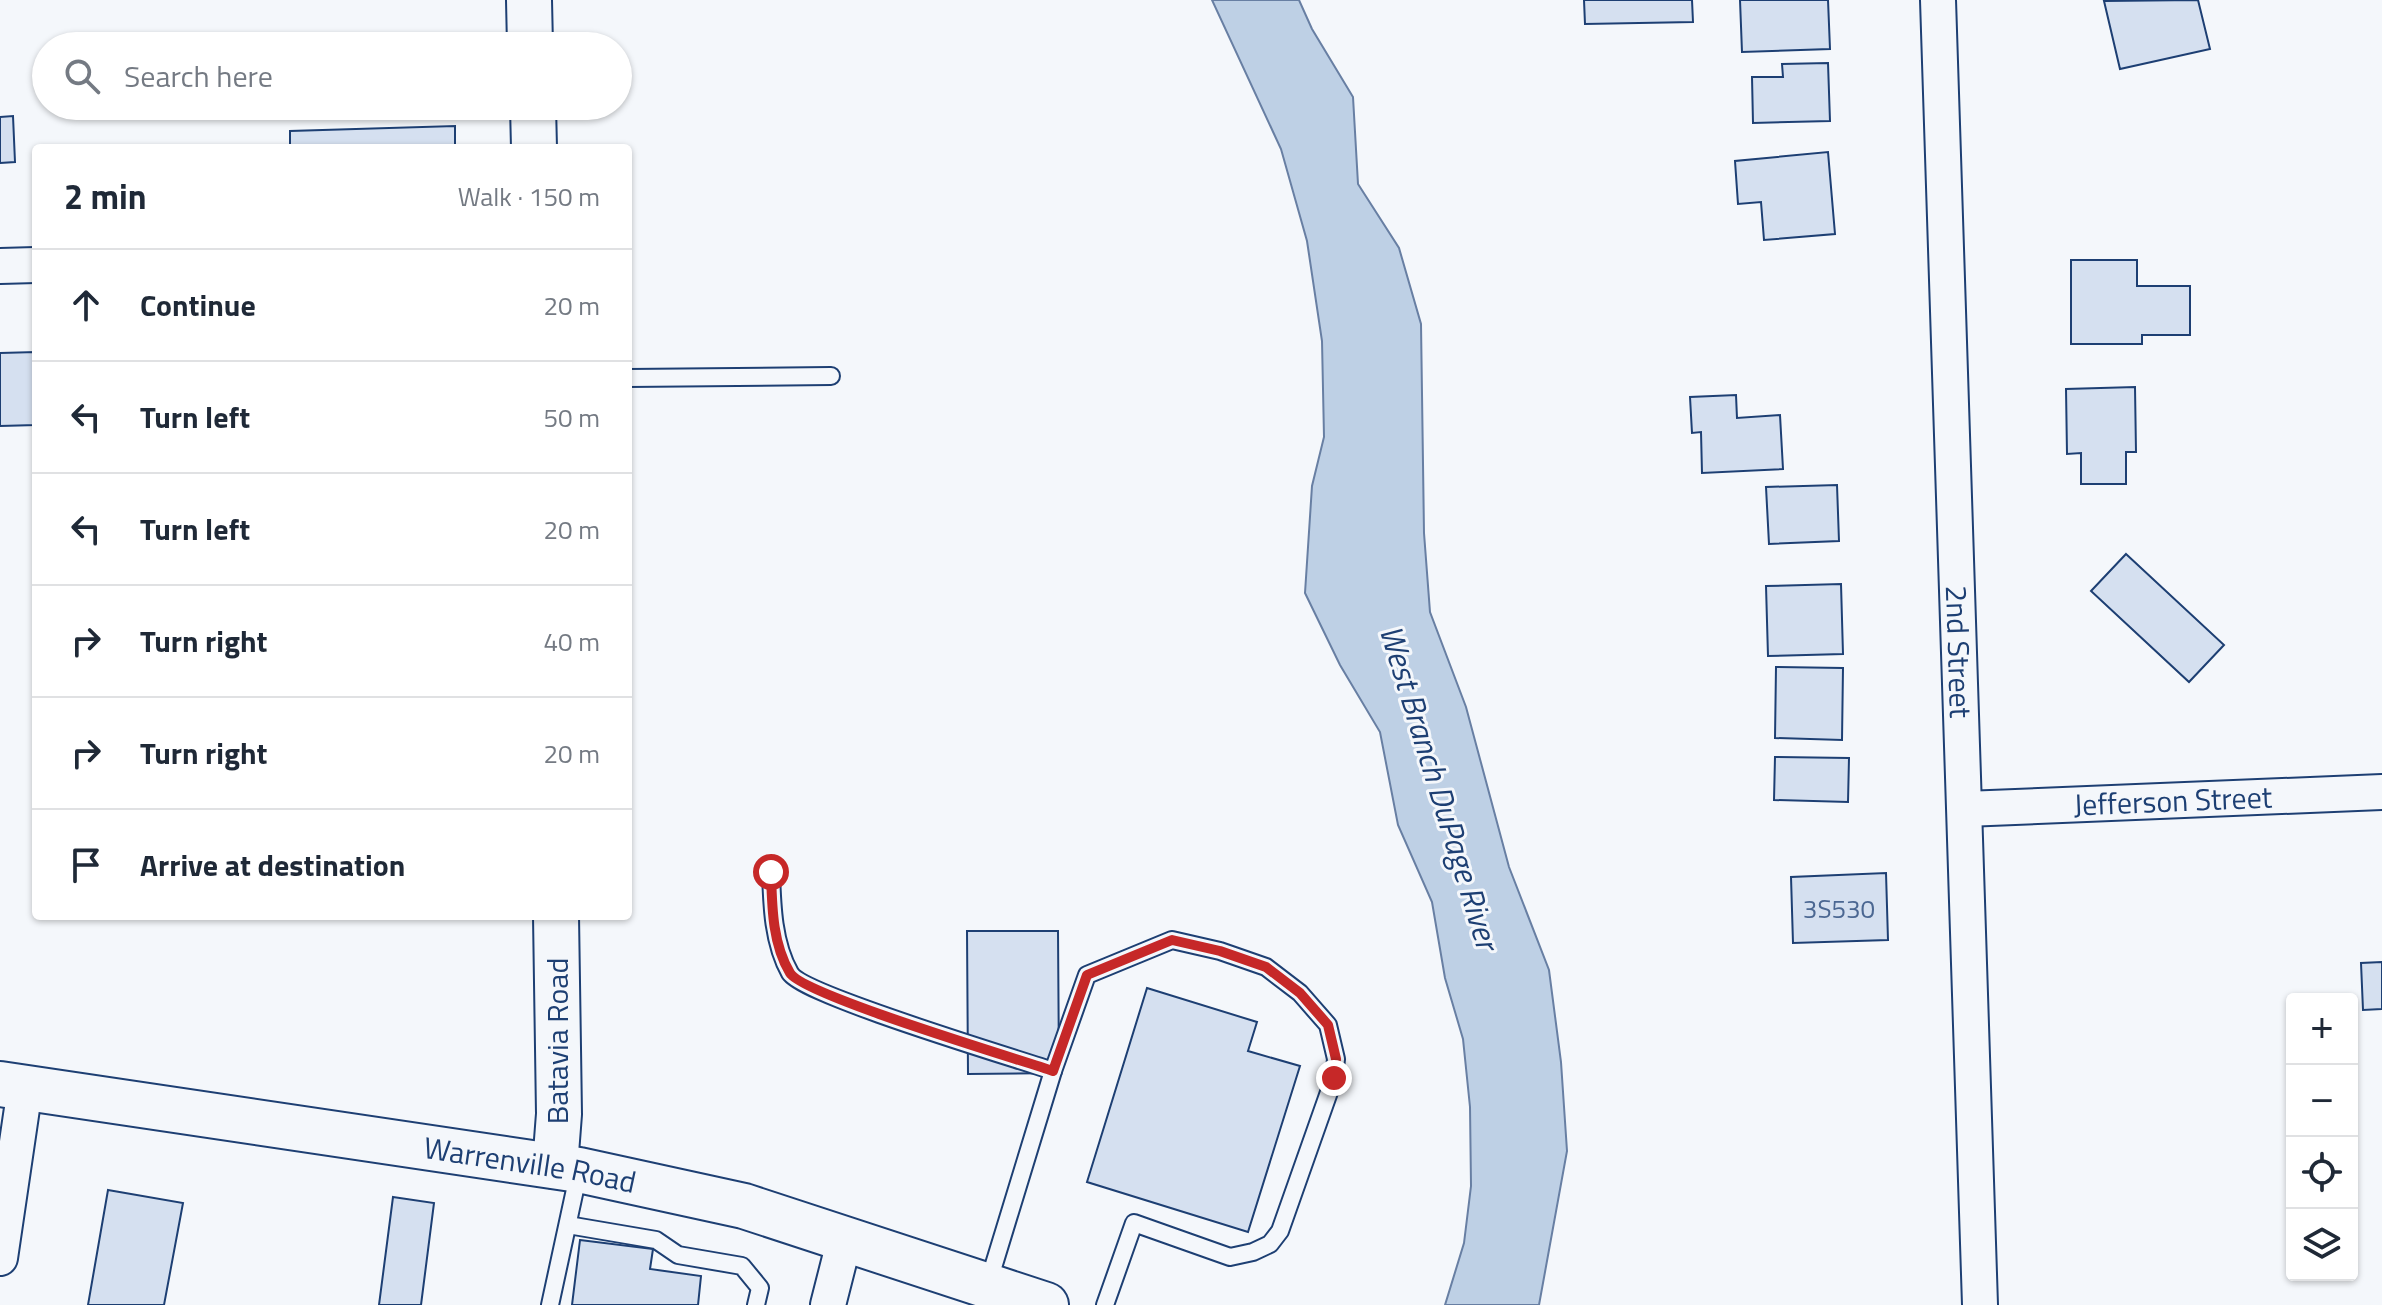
<!DOCTYPE html>
<meta charset="utf-8">
<style>
:root{--surface:#fff;--page:#f2f2f3;--text:#1f2937;--muted:#747a83;--line:#e0e1e3}
body{margin:0;font-family:"Titillium Web",sans-serif;background:var(--page);color:var(--text)}
.controls{position:absolute;right:24px;bottom:24px;display:grid;overflow:hidden;border-radius:8px;box-shadow:0 2px 6px #0004}
.controls button{width:72px;height:72px;display:grid;place-items:center;padding:0;border:0;border-bottom:2px solid var(--line);background:var(--surface);color:var(--text);font:40px sans-serif}
.stop{position:absolute;width:24px;height:24px;margin:-18px;border:6px solid #c62828;border-radius:50%;background:#fff}
.stop.end{background:#c62828;border-color:#fff;box-shadow:0 2px 8px #0008}
.list{margin:0;padding:0;list-style:none}
h2{display:flex;justify-content:space-between;align-items:center;height:104px;margin:0;padding:0 32px;font-size:34px}
h2 small{font-size:26px;font-weight:400;color:var(--muted)}
.list li{display:grid;grid-template-columns:52px 1fr auto;gap:24px;align-items:center;box-sizing:border-box;height:112px;padding:0 32px;border-top:2px solid var(--line)}
.list b{display:block;font-size:30px;white-space:nowrap}
.list em{font-size:26px;font-style:normal;color:var(--muted)}
.icon{flex:none;width:44px;height:44px;fill:none;stroke:currentColor;stroke-width:2;stroke-linecap:round;stroke-linejoin:round}
.map{position:relative;flex:none;width:2382px;height:1305px;overflow:hidden}
.search{position:absolute;background:var(--surface);box-shadow:0 2px 6px #0004;left:32px;top:32px;width:600px;height:88px;display:flex;align-items:center;gap:20px;box-sizing:border-box;padding:0 28px;border-radius:44px;color:var(--muted);font-size:30px}
.panel{position:absolute;background:var(--surface);box-shadow:0 2px 6px #0004;left:32px;top:144px;width:600px;height:776px;border-radius:8px}
.map>svg:first-child{display:block}
.water{fill:#bed0e5;stroke:#687fa3;stroke-width:2}
.building{fill:#d5e0f0;stroke:#1d3f73;stroke-width:2}
.lines{fill:none;stroke-linecap:round;stroke-linejoin:round}
.service-casing{stroke:#1d3f73;stroke-width:20}
.minor-casing{stroke:#1d3f73;stroke-width:38}
.secondary-casing{stroke:#1d3f73;stroke-width:48}
.service{stroke:#f4f7fb;stroke-width:16}
.minor{stroke:#f4f7fb;stroke-width:34}
.secondary{stroke:#f4f7fb;stroke-width:44}
.route{stroke:#c62828;stroke-width:10}
.labels{text-anchor:middle;dominant-baseline:central;stroke-width:6;stroke-linejoin:round;paint-order:stroke}
.number-label{font-size:26px;fill:#4b6792}
.street-label{font-size:30px;fill:#1d3f73;stroke:#f4f7fb}
.water-label{font-size:32px;font-style:italic;fill:#1d3f73;stroke:#f4f7fb}
</style>
<div class="map">
<svg width="2382" height="1305" viewBox="0 0 2382 1305">
<rect width="100%" height="100%" fill="#f4f7fb"/>
<path class="water" d="M1212,0h87l13,29 41,68 5,87 41,64 22,76 3,209 6,79 36,95 43,160 40,103 12,92 6,89 -28,154h-94l19,-62 7,-57 -1,-79 -7,-68 -18,-61 -13,-76 -34,-77 -18,-93 -40,-67 -35,-72 7,-107 12,-49 -2,-96 -15,-100 -26,-92z"/>
<g class="building">
<path d="M1584,0h108l1,22 -108,2z"/>
<path d="M1740,0h88l2,49 -88,3z"/>
<path d="M2198,0l12,49 -90,20 -16,-68z"/>
<path d="M1828,63l2,58 -77,2 -1,-46h31l-1,-13z"/>
<path d="M13,116l2,46 -15,1v-46z"/>
<path d="M455,126v22h-165v-17z"/>
<path d="M1828,152l7,82 -71,6 -3,-38 -23,2 -3,-43z"/>
<path d="M2071,260h66v26h53v49h-48v9h-71z"/>
<path d="M36,352v73l-36,1v-73z"/>
<path d="M2135,387l1,65h-10v32h-45v-31l-14,1 -1,-65z"/>
<path d="M1736,395l1,23 43,-3 3,54 -81,4 -1,-41 -9,1 -2,-36z"/>
<path d="M1837,485l2,56 -70,3 -3,-57z"/>
<path d="M2126,554l98,91 -35,37 -98,-91z"/>
<path d="M1841,584l2,70 -75,2 -2,-70z"/>
<path d="M1776,667l67,1 -1,72 -67,-2z"/>
<path d="M1775,757l74,1 -1,44 -74,-2z"/>
<path d="M1886,873l2,67 -95,3 -2,-66z"/>
<path d="M967,931h91l1,142 -91,1z"/>
<path d="M2382,962v47l-19,1 -2,-47z"/>
<path d="M1147,988l110,34 -9,29 52,15 -52,166 -161,-50z"/>
<path d="M108,1190l75,13 -19,102h-76z"/>
<path d="M393,1197l41,6 -13,102h-42z"/>
<path d="M580,1240l73,9 -3,20 51,7 -3,29h-126z"/>
</g>
<g class="lines">
<defs>
<g id="service">
<path d="M628,378l203,-2"/>
<path d="M771,872c1,33 2,71 19,101 13,22 225,85 263,98"/>
<path d="M568,1225l88,15 22,15 64,11 18,22 -4,17"/>
<path d="M988,1284l65,-213 34,-96 85,-35 48,11 46,16 34,26 28,32 8,34 -2,19 -54,153 -10,13 -17,8 -23,5 -96,-34 -29,82"/>
<path d="M550,1305l29,-134"/>
</g>
<g id="minor">
<path id="s1" d="M1938,0l42,1305"/>
<path d="M0,266l36,-1"/>
<path id="s2" d="M1965,809l417,-17"/>
<path d="M0,1258l25,-170"/>
<path d="M828,1305l17,-67"/>
</g>
<g id="secondary">
<path d="M529,0l1,46"/>
<path d="M533,106l1,42"/>
<path id="s3" d="M0,1084l579,86 165,36 302,99"/>
<path d="M555,1166l4,-52 -3,-198"/>
</g>
</defs>
<use href="#service" class="service-casing"/>
<use href="#minor" class="minor-casing"/>
<use href="#secondary" class="secondary-casing"/>
<use href="#service" class="service"/>
<use href="#minor" class="minor"/>
<use href="#secondary" class="secondary"/>
</g>
<g class="lines">
<path class="route" d="M771,872c1,33 1,71 19,101 13,22 225,85 263,98l34,-96 85,-35 48,11 46,16 34,26 28,32 8,34 -2,19"/>
</g>
<g class="labels">
<g class="number-label">
<text x="1839" y="908">3S530</text>
</g>
<g class="street-label">
<text stroke="none"><textPath href="#s1" startOffset="652">2nd Street</textPath></text>
<text stroke="none"><textPath href="#s2" startOffset="208">Jefferson Street</textPath></text>
<text transform="translate(557 1041) rotate(-90)">Batavia Road</text>
<text stroke="none"><textPath href="#s3" startOffset="536">Warrenville Road</textPath></text>
</g>
<g class="water-label">
<text transform="translate(1440 787) rotate(73)">West Branch DuPage River</text>
</g>
</g>
</svg>
<div class="controls">
<button>+</button>
<button>−</button>
<button><svg class="icon" aria-label="locate" viewBox="0 0 24 24"><circle cx="12" cy="12" r="6"/><path d="M12 2v4M12 18v4M2 12h4M18 12h4"/></svg></button>
<button><svg class="icon" aria-label="layers" viewBox="0 0 24 24"><path d="M12 4l9 5-9 5-9-5zM3 14l9 5 9-5"/></svg></button>
</div>
<div class="stop" style="left:771px;top:872px"></div>
<div class="stop end" style="left:1334px;top:1078px"></div>
<div class="search"><svg class="icon" aria-label="search" viewBox="0 0 24 24"><circle cx="10" cy="10" r="6"/><path d="M15 15l6 6"/></svg>Search here</div>
<section class="panel">
<h2>2 min<small>Walk · 150 m</small></h2>
<ul class="list">
<li><svg class="icon" aria-label="ahead" viewBox="0 0 24 24"><path d="M12 20V5M6 11l6-6 6 6"/></svg><div><b>Continue</b></div><em>20 m</em></li>
<li><svg class="icon" aria-label="left" viewBox="0 0 24 24"><path d="M17 20v-9H6M10 6l-5 5 5 5"/></svg><div><b>Turn left</b></div><em>50 m</em></li>
<li><svg class="icon" aria-label="left" viewBox="0 0 24 24"><path d="M17 20v-9H6M10 6l-5 5 5 5"/></svg><div><b>Turn left</b></div><em>20 m</em></li>
<li><svg class="icon" aria-label="right" viewBox="0 0 24 24"><path d="M7 20v-9h11M14 6l5 5-5 5"/></svg><div><b>Turn right</b></div><em>40 m</em></li>
<li><svg class="icon" aria-label="right" viewBox="0 0 24 24"><path d="M7 20v-9h11M14 6l5 5-5 5"/></svg><div><b>Turn right</b></div><em>20 m</em></li>
<li><svg class="icon" aria-label="arrive" viewBox="0 0 24 24"><path d="M6 21V4h12l-3 4 3 4H6"/></svg><div><b>Arrive at destination</b></div></li>
</ul>
</section>
</div>
